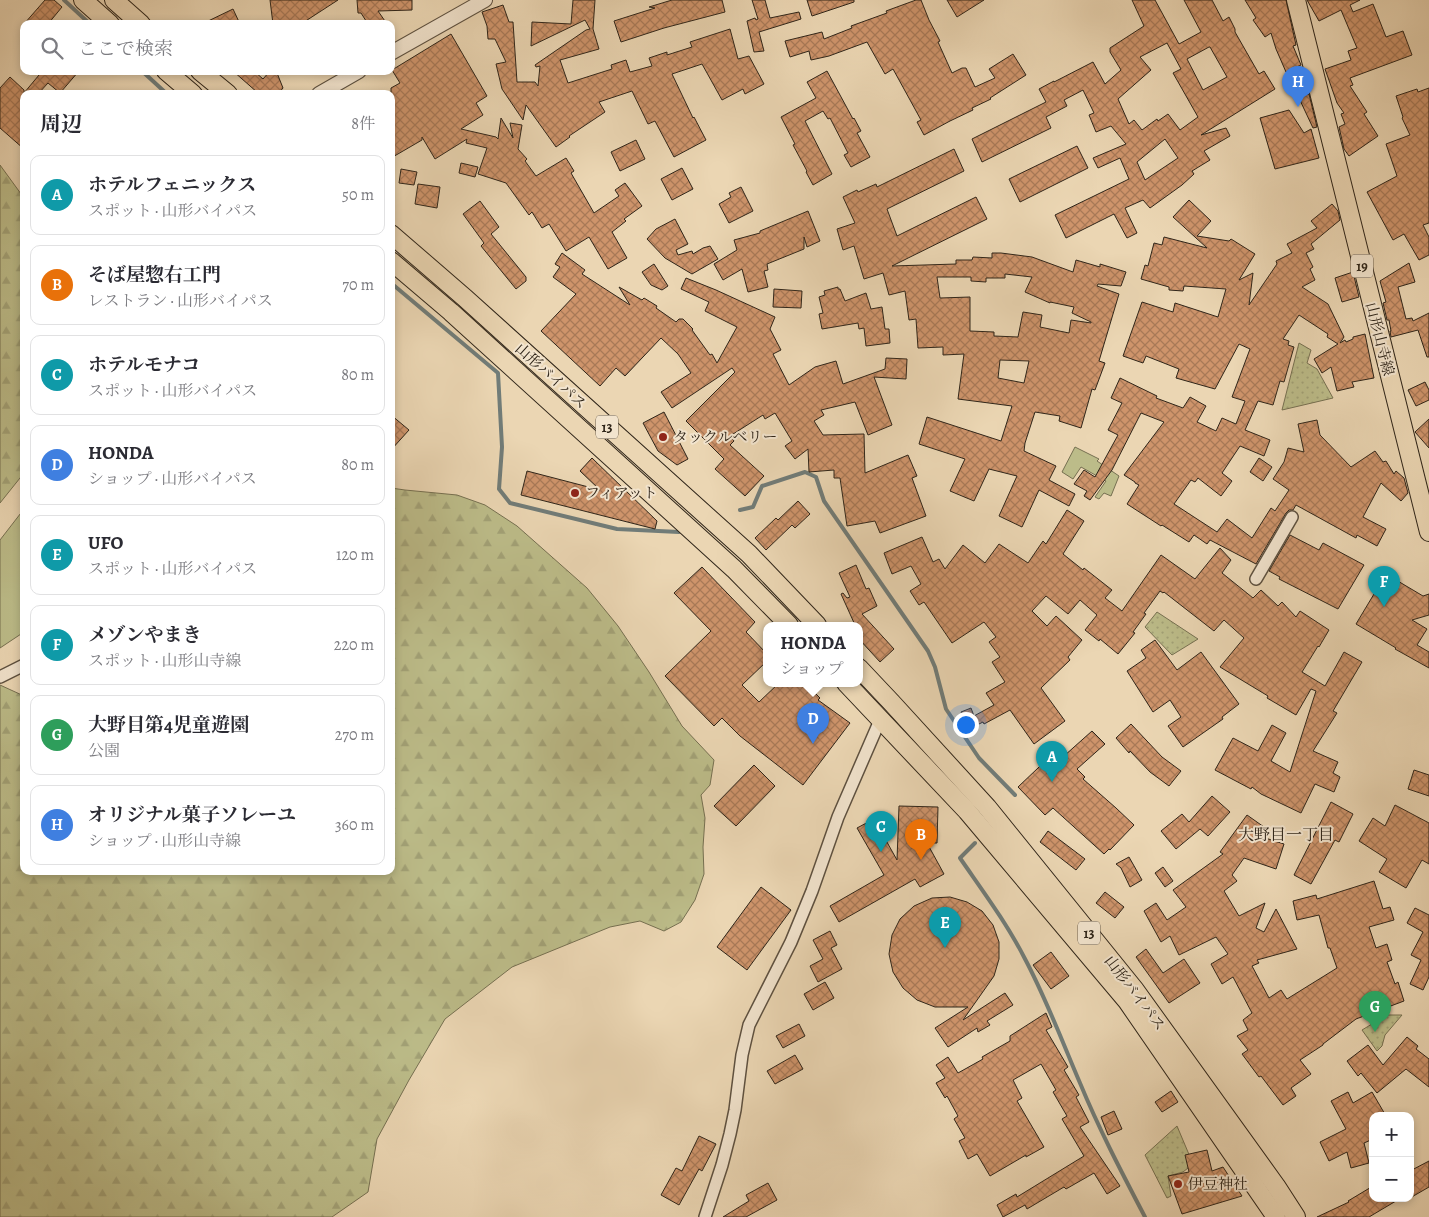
<!DOCTYPE html>
<html lang="ja">
<meta charset="utf-8">
<style>
:root{--surface:#fff;--page:#f7f7f7;--text:#2b2b33;--muted:#7c7c81;--line:#e1e1e2;--accent:#0f766e}
body{margin:0;font-family:Alegreya,"Noto Serif JP",serif;background:var(--page);color:var(--text)}
.controls{position:absolute;right:15px;bottom:15px;display:grid;overflow:hidden;border-radius:10px;box-shadow:0 2px 8px #0003}
.controls button{width:45px;height:45px;display:grid;place-items:center;padding:0;border:0;border-bottom:1px solid var(--line);background:var(--surface);color:var(--text);font:25px sans-serif}
.you{position:absolute;left:965px;top:724px;width:18px;height:18px;margin:-12px;border:4px solid #fff;border-radius:50%;background:#1a73e8;box-shadow:0 0 0 8px #1a73e833}
.badge{display:grid;place-items:center;width:32px;height:32px;border-radius:50%;background:var(--accent);color:#fff;font-size:16px;font-weight:700}
.pin{position:absolute;translate:-50% -41px;filter:drop-shadow(0 1px 2px #0008)}
.pin::after{content:'';position:absolute;top:26px;width:18px;height:15px;background:inherit;clip-path:polygon(0 0,100% 0,50% 100%)}
.popup{position:absolute;left:763px;top:622px;width:100px;height:65px;box-sizing:border-box;display:grid;place-content:center;border-radius:10px;background:var(--surface);filter:drop-shadow(0 1px 4px #0005);font-size:16px;white-space:nowrap;color:var(--muted)}
.popup b{font-size:19px;color:var(--text)}
.popup::after{content:'';position:absolute;left:50%;top:100%;margin-left:-10px;border:10px solid transparent;border-top-color:var(--surface)}
.list{margin:0;padding:0;list-style:none}
h2{display:flex;justify-content:space-between;align-items:center;height:65px;margin:0;padding:0 20px;font-size:21px}
h2 small{font-size:16px;font-weight:400;color:var(--muted)}
.list li{display:grid;grid-template-columns:32px 1fr auto;gap:15px;align-items:center;box-sizing:border-box;height:80px;margin:0 10px 10px;padding:0 10px;border:1px solid var(--line);border-radius:10px}
.list b{display:block;font-size:19px;white-space:nowrap}
.list p{margin:0;font-size:16px;white-space:nowrap;color:var(--muted)}
.list em{font-size:16px;font-style:normal;color:var(--muted)}
.icon{flex:none;width:28px;height:28px;fill:none;stroke:currentColor;stroke-width:2;stroke-linecap:round;stroke-linejoin:round}
.map{position:relative;flex:none;width:1429px;height:1217px;overflow:hidden}
.search{position:absolute;background:var(--surface);box-shadow:0 2px 8px #0003;left:20px;top:20px;width:375px;height:55px;display:flex;align-items:center;gap:12px;box-sizing:border-box;padding:0 18px;border-radius:10px;color:var(--muted);font-size:19px}
.panel{position:absolute;background:var(--surface);box-shadow:0 2px 8px #0003;left:20px;top:90px;width:375px;height:785px;border-radius:10px}
.map>svg:first-child{display:block}
.grass{fill:#bcbc89;stroke:#767051}
.forest{fill:url(#forest-firs);stroke:#767051}
.park{fill:url(#park-dots);stroke:#767051}
.lines{fill:none;stroke-linecap:round;stroke-linejoin:round}
.stream{stroke:#717c78;stroke-width:4}
.building{fill:url(#building-cross-hatch);stroke:#2f2519;fill-rule:evenodd}
.minor-casing{stroke:#5e5140;stroke-width:14}
.tertiary-casing{stroke:#5e5140;stroke-width:16}
.primary-casing{stroke:#2f2519;stroke-width:20}
.trunk-casing{stroke:#2f2519;stroke-width:20}
.minor{stroke:#f2e4ce;stroke-width:11}
.tertiary{stroke:#f2e4ce;stroke-width:14}
.primary{stroke:#ebd6b3;stroke-width:18}
.trunk{stroke:#ebd6b3;stroke-width:18}
.poi-dot{fill:#8f2418;stroke:#f2e4ce;stroke-width:2}
.labels{text-anchor:middle;dominant-baseline:central;stroke-width:4;stroke-linejoin:round;paint-order:stroke}
.shield{fill:#f2e4ce;stroke:#6a5e4f;stroke-width:1}
.shield-label{font-size:14px;font-weight:bold;fill:#2f2519}
.street-label{font-size:15px;fill:#2f2519;stroke:#f2e4ce}
.poi-label{font-size:15px;fill:#2f2519;stroke:#f2e4ce;text-anchor:start}
.neighbourhood-label{font-size:16px;fill:#2f2519;stroke:#f2e4ce}
</style>
<div class="map">
<svg width="1429" height="1217" viewBox="0 0 1429 1217">
<defs>
<pattern id="forest-firs" width="22" height="20" patternUnits="userSpaceOnUse" patternTransform="scale(1.25)"><rect width="22" height="20" fill="#bcbc89"/><path d="M5 1l3.5 6h-7zM16 11l3.5 6h-7z" fill="#a2a176"/></pattern>
<pattern id="park-dots" width="8" height="8" patternUnits="userSpaceOnUse" patternTransform="scale(1.25)"><rect width="8" height="8" fill="#bcbc89"/><path d="M2 2h.1M6 6h.1" fill="none" stroke="#a2a176" stroke-width="1.8" stroke-linecap="round"/></pattern>
<pattern id="building-cross-hatch" width="8" height="8" patternUnits="userSpaceOnUse" patternTransform="scale(1.25)"><rect width="8" height="8" fill="#ce946b"/><path d="M0 0l8 8M0 8l8-8" fill="none" stroke="#a87957"/></pattern>
</defs>
<rect width="100%" height="100%" fill="#ebd6b3"/>
<filter id="stains"><feTurbulence type="fractalNoise" baseFrequency=".004" numOctaves="4"/><feColorMatrix values="0 0 0 0 .2 0 0 0 0 .09 0 0 0 0 .02 0 0 0 .5 -.17"/></filter>
<radialGradient id="worn" r=".72"><stop offset=".6" stop-color="#630" stop-opacity="0"/><stop offset="1" stop-color="#630" stop-opacity=".3"/></radialGradient>
<g class="grass">
<path d="M1075,447l24,12 -2,2 22,15 -8,20 -7,-3 -5,6 -4,-2 11,-16 -25,-14 -8,12 -11,-7z"/>
<path d="M24,509v123l-24,16v-108z"/>
</g>
<g class="forest">
<path d="M0,165l24,33v275l-24,30z"/>
<path d="M391,488l14,2 52,5 28,10 32,21 70,62 31,38 31,46 33,54 32,34 -4,25 -9,10 4,23 -2,29 1,27 -9,26 -14,22 -17,9 -24,-10 -30,6 -98,40 -67,52 -36,61 -32,59 -9,53 -36,25h-332v-532l24,11v175h367z"/>
</g>
<g class="park">
<path d="M1299,343l12,7 -4,13 10,6 16,29 -51,12z"/>
<path d="M1157,612l41,27 -26,16 -27,-28z"/>
<path d="M1387,1015h15l-17,20 -3,11 -5,5 -15,-21z"/>
<path d="M1177,1126l16,38 -10,8 -15,4 3,20 -4,2 -22,-43z"/>
</g>
<g class="lines">
<g class="stream">
<path d="M64,0l26,24"/>
<path d="M142,71l25,23"/>
<path d="M391,283l107,90 4,74 -3,42 11,14 107,26 62,3"/>
<path d="M740,510l13,-3 9,-21 43,-14 11,5 8,24 104,150 7,16 11,42 33,49 36,37"/>
<path d="M975,843l-15,15c22,32 46,64 64,99 22,41 38,84 56,126 19,46 42,90 65,134"/>
</g>
</g>
<g class="building">
<path d="M45,0h9l8,7 -14,17h-24z"/>
<path d="M270,0h68l-37,24h-28z"/>
<path d="M357,0h55v10l-34,1 9,13h-19l-7,-11h-3z"/>
<path d="M573,0h22l-2,29 6,20 -39,11 8,23 44,-14 -1,-4 15,-5 4,12 22,-6 -3,-8 18,-6v3l25,-8 -2,-5 40,-13 8,30 11,-3 15,28 -19,10 -2,-5 -21,11 -20,-36 -30,10 21,44 1,-1 12,23 -32,17 -19,-36 -7,3 -16,-33 -33,11 6,10 -36,24 1,1 -14,10 -30,-42 -3,15 -21,-31 -6,-25 10,-2 -11,-23h-7l-1,-13 -5,-14 21,-7 6,17h4l4,60h18l3,4 2,-20 -4,1 -1,-2 51,-35 4,-1 -5,-9 -54,26 1,-24 39,2z"/>
<path d="M672,0h50l3,12 -61,16 -43,14 -7,-21 41,-13 -6,-1z"/>
<path d="M752,0h13l5,18 29,-6 2,7 -42,13 5,19 -10,1 -7,-31 8,-3 1,2 2,-1z"/>
<path d="M807,0h47v2l-42,14z"/>
<path d="M916,0h5l8,20 11,21 -2,1 14,31 10,-5h4l9,19 20,-9 -6,-9 24,-15 13,21 -36,23 1,1 -19,9 1,2 -23,11 -26,14 -7,-13 4,-2 -28,-51 -8,5 -18,-32 -38,14 -18,4 -2,-9 -19,6 -5,-16 37,-9 2,7 28,-11 -1,-2 36,-13 -1,-2z"/>
<path d="M947,0h37l-27,17z"/>
<path d="M1132,0h23l24,44 22,-12 -17,-32h28l11,21 6,-4 6,12v3l24,42 5,-3 11,18 -74,46 25,-7 4,8 -26,15 6,9 -18,11 2,3 -12,11 -32,23 -7,-8 -18,8 12,25 -10,5 -13,-24 -48,24 -11,-23 74,-36 -9,-21 -22,10 -5,-10 33,-14 -15,-18 -15,6 -7,-17 5,-2 -11,-23 -19,10 3,6 -21,11 5,11 -69,34 -10,-23 74,-37 -7,-13 15,-8v1l39,-20 12,22 16,-14 -11,-18v-4l34,-22zM1167,43l14,26 -8,4 25,44 -18,13 -12,-16 -10,7 -1,-2 -15,11 -8,-10 -5,4 -11,-25 33,-29 -11,-13zM1209,47h1l17,30 -24,13 -16,-31zM1165,139l13,19 -33,22 -8,-18z"/>
<path d="M1245,0h41l10,45 -3,1 8,19 -15,7 -10,-23 -5,-16 -6,4 -12,-17 3,-2z"/>
<path d="M1307,0h53l-10,5 3,7 20,-8 13,33 17,-6 9,24 -62,23 3,7 -3,1 17,26 -3,2 14,22 -29,20 -5,-7 -5,-22 6,-3 -4,-10 3,-1 -7,-10 -12,-34 26,-9 -3,-9 9,-3 -16,-38 -22,11z"/>
<path d="M233,9l7,15h-38z"/>
<path d="M451,34l36,62 -11,7 7,12 -22,14 35,8 2,2 3,-21 12,20 -3,-15 12,2 -4,24 9,10 -2,2 11,15 30,-18 8,13 -3,2 23,40 25,-17 -4,-6 10,-7 17,23 -18,13 2,2 -14,11 15,26 -19,11 -19,-32 -23,14 -17,-27 -7,4 -10,-16 -3,3 -23,-32 -28,-9 9,-26 -21,-5 1,-4 -32,20 -13,-22v3l-31,18v-70l9,-5 -8,-13z"/>
<path d="M35,71h44l-19,22 -12,-10 -10,11h-14v55l-24,-21v-40l10,-11 14,13v3l15,-18z"/>
<path d="M233,71h21l9,8 7,-8h5l2,2 6,15 -5,6 -20,-1z"/>
<path d="M827,71l26,48 1,-1 7,13 -4,2 13,24 -19,10 -7,-12 4,-2 -18,-35 -2,1 -5,-8 -18,10 27,53 -19,11 -7,-13 1,-1 -14,-26 2,-1 -14,-27 35,-19 -9,-16z"/>
<path d="M1429,88v135l-6,2 6,12v18l-10,5 -15,-26 -11,6 -26,-48 30,-16 -11,-32 24,-9 -8,-17 1,-1 -7,-21 21,-7 1,3z"/>
<path d="M1309,94l8,33 -4,1 -15,-32z"/>
<path d="M1289,110l15,23 7,-4 8,29 -44,11 -15,-51z"/>
<path d="M636,140l9,19 -25,12 -9,-19z"/>
<path d="M1077,146l11,22 -68,34 -11,-23z"/>
<path d="M954,149l10,22 -77,38 10,27 79,-39 11,22 -95,47 64,-2v-4h16l1,-3 19,1v-5h9l31,4 41,15 3,-12 24,7v-3l26,8 -5,14 -23,-2 -1,2 22,8 -20,67 6,2 -10,27 -3,-1 -11,39 -22,-7 1,-5 -25,-4 -10,31 -1,8 32,15 -7,14 26,14 -6,12 -30,-16 -17,37 -23,-11 18,-40 -28,-7 -15,32 -24,-10 15,-32 -46,-15 8,-27 74,24 11,-35 -54,-7 6,-45 -21,1v-8l-25,1 -2,-29 -7,1 -4,-29 -16,4 -6,-22 -19,6 -10,-33 -11,4 -6,-21 18,-6 -12,-26 14,-7 1,2 18,-8 1,3zM1005,274l27,3 -7,15 25,11v-1l24,5 -2,6 19,9v1l-20,-3 -2,13 -29,-6 2,-12 -19,-3 -5,25 -24,-1v-4l-24,-1v-34l-30,1 -3,-21h34v4l15,1v-4h19zM1000,360l29,1 -5,22 -26,-5z"/>
<path d="M461,163l17,4 -3,10 -16,-4z"/>
<path d="M682,168l11,21 -21,11 -11,-21z"/>
<path d="M401,169l16,3 -3,13 -15,-2z"/>
<path d="M418,184l22,3 -3,21 -22,-4z"/>
<path d="M741,187l12,24 -24,12 -10,-19 12,-7 -2,-4z"/>
<path d="M1189,200l22,21 -14,15 32,5 2,-2 24,15 -16,26 14,-7 -4,32 28,-41 -1,-3 16,-8 -5,-9 30,-16 -6,-7 21,-17 6,7 2,9 -29,24 3,5 -8,4 7,14 -3,2 5,11 -13,7 26,17 16,33 -4,6 5,-3 1,2 7,-3v-2l12,-3 9,44 -22,4 2,5 -17,4 -6,-24 -9,6 -8,-14 24,-15 -11,-7 1,-3 -29,-19 -16,24 6,2 -1,4 6,2 -10,35 -4,-1 -7,24 -15,-4 -13,29 25,10 -6,16 -24,-10 -18,27 10,8 -11,15 -23,-18 -3,4 -4,-2 -17,24 43,28 10,-13 25,19 19,-30 4,3 14,-21 -16,-11 11,-17 4,-14 16,4 -6,-28 19,-4 3,15 31,32 24,-16 8,11 3,-1 8,13 2,-3 8,7 4,15 -7,8 -20,-18 -18,34 23,12 -9,17 -20,-11 -1,3 -60,-33 -3,5h-4l-3,3 -30,51 -46,-24 -3,4 -13,-9 -5,7 -27,-17 -1,1 -34,-22 12,-19 -4,-2v-1l-11,-7 40,-53 -23,-9 -29,57 -22,30 -6,-4 3,-5 -13,-7 10,-14 11,7 23,-42 -10,-5 14,-27 -11,-5 9,-20 37,18 -1,2 27,10 7,-11 16,9 -9,16 19,9 6,-13 14,6 9,-23 -13,-4 18,-48 -11,-5 -24,45 -39,-11 3,-9 -33,-13 -3,7 -20,-7 19,-54 31,10 2,-9 43,14 8,-28 -42,-3 -1,5 -14,-1v-3l-28,-8 4,-14 3,1 6,-23 8,2 2,-8 43,11 -34,-31z"/>
<path d="M480,201l19,26 -8,7 35,43v4l-10,8 -35,-43 3,-3 -21,-29z"/>
<path d="M808,211l12,30 -13,6 -3,-10v12l-37,15 1,6 -4,1 4,16 -20,5 -6,-23 -19,11 -9,-16 23,-14 -3,-10 26,-7v-2z"/>
<path d="M675,219l13,25 -12,6 2,5 14,-4 1,3 10,-6 7,-2 8,13 -26,15 -27,-16 -18,-19 9,-10z"/>
<path d="M562,253l23,17 -3,4 48,31 -11,-18 23,13 2,-2 13,8 -1,2 20,14 3,-3h4l10,10 -1,1 18,25 2,-1 5,9 20,-36 -32,-16 4,-9 -28,-13 5,-11 30,12 59,27 -5,12 11,21 -8,4 16,31 26,-18 21,-6 7,23 42,-15 1,-11 21,1 -1,20 -32,-2 18,48 -24,10 -13,-33 -34,8 3,5 -10,6 9,14 41,-1 1,39 43,-18 9,21 -5,2 14,38 -46,17 -5,-12 -28,5 -7,-48h-6v-8l-25,2 -1,-23 -13,10 -10,-13 7,-5 -17,-28 -10,6 -2,-4 -33,21 4,5 -4,4 34,31 -19,20 -30,-27 9,-10 -38,-38 49,-49 -3,-4 -60,40 -11,-16 30,-19 -13,-19 -17,-16 -36,38 -9,-8 -16,18 -59,-55 35,-37 -23,-17 7,-10 -5,-3z"/>
<path d="M1409,263l6,19 -17,5 8,32 6,-1 1,3 16,-8v44h-2l-9,-27 -27,7 -1,-6h1l-2,-11h-2l-4,-17 3,-1 -6,-21z"/>
<path d="M654,264l14,22 -6,4 -11,-5 -9,-13z"/>
<path d="M1353,272l6,25 -17,5 -7,-24z"/>
<path d="M838,287v2h2l5,12 21,-8 5,16 11,-2 3,22h4l1,14 -24,3 -2,-18 -5,1 -1,-6 -36,6 -3,-15 4,-1 -4,-16 6,-2 -1,-4z"/>
<path d="M774,289l28,2 -1,17 -28,-1z"/>
<path d="M1425,382l4,8v10l-13,6 -8,-16z"/>
<path d="M664,412l24,47 -11,6 -19,-14 -15,-28z"/>
<path d="M391,415l18,15 -18,20z"/>
<path d="M1429,419v29l-14,-16z"/>
<path d="M592,458l65,63 -2,8 -134,-34 6,-24 73,19 -20,-19z"/>
<path d="M1259,458l13,9 -9,14 -13,-9z"/>
<path d="M798,501l12,13 -15,14 -3,-3 -26,25 -11,-12 21,-20 2,2z"/>
<path d="M1067,510l17,11 -21,33 20,16 1,-2 28,22 -7,8 17,13 39,-56 34,24 25,-31 11,12 -9,13 31,25 8,-8 17,16 4,-4 14,15 4,-6 29,19 -10,17 -1,-1 -16,26 23,14 19,-34 18,10 -29,49 4,2 -24,38 25,11 -5,11 7,4 -6,15 -19,-8 -14,29 -40,-19 -9,-7 -1,2 -36,-19 18,-32 25,13 14,-26 14,8 -15,28 19,11 26,-81 -5,-2 -15,26 -29,-17 1,-2 -48,-29 24,-29 -20,-18 -10,11 -50,-39 -1,1 -3,-2 -16,22 2,1 -13,18 2,1 -17,21 -18,-15 -1,2 -14,-11 12,-15 -17,-15 -12,14 -22,-18 -14,15 15,15 9,-10 26,24 -14,17 2,3 -29,28 24,33 -31,23 -24,-34 -26,14 -1,-2 -14,7 -8,-17 10,-4 3,8 20,-11 -8,-12 19,-11 -13,-20 8,-5 -11,-15 7,-5 -12,-15 -32,21 -28,-41 -5,3 -9,-14 11,-7 -10,-18 -19,8 -8,-21 38,-16 11,25 6,-3 6,10 18,-24 22,18 14,-19 29,19 15,-22 3,3z"/>
<path d="M1290,535l29,15 4,-7 41,22 -26,44 -59,-30 1,-2 -11,-6z"/>
<path d="M856,565l10,24 3,-1 8,18 -15,8 32,35 -14,13 -21,-23v-14h-4l-14,-31 2,-1 4,5 3,-1 -11,-24z"/>
<path d="M702,567l53,55 -9,10 21,22v7l-25,24 17,17 20,-19h26l15,15 -2,2 32,23 -47,62 -63,-49 -18,-18 -8,8 -49,-50 46,-45 -37,-38z"/>
<path d="M1386,574l37,22 6,-2v21l-17,5 15,9 -10,16 12,7v16l-34,-19 1,-1 -40,-24z"/>
<path d="M1155,640l22,30 24,-18 38,52 -17,13 1,2 -40,28 -15,-21 13,-9 -11,-17 -17,12 -26,-41 19,-13 -5,-8z"/>
<path d="M1131,724l31,33 19,14 -12,15 -19,-14 -20,-21 -1,2 -13,-15z"/>
<path d="M1092,731l13,13 -28,25 8,8 -2,2 33,29 18,17 -24,25 -1,-1 -5,5 -51,-46 -8,7 -27,-28 40,-38 6,7z"/>
<path d="M754,765l21,21 -39,40 -22,-20z"/>
<path d="M1414,770l15,5v21l-21,-7z"/>
<path d="M1212,796l18,16 -22,24 -8,-7 -24,20 -15,-18 21,-17 7,8z"/>
<path d="M1331,802l22,12 -14,28 -4,-2 -24,44 -17,-9z"/>
<path d="M1395,805l34,18v41l-7,-4 -16,28 -27,-16 8,-13 -28,-18 14,-23 12,8z"/>
<path d="M899,806l39,1 -1,36h-10l17,31 -24,13 -5,-8 -76,43 -9,-16 54,-31 -27,-47 17,-9 23,41z"/>
<path d="M1247,815l17,12 -5,9 25,8 -8,25 -32,-11 -12,17 5,6 -13,10 15,25 26,-13 -9,25 8,4 12,-23 21,40 -40,11 2,3 -7,3 17,32 12,-8 6,9 50,-31 -7,-20h-2l-9,-33 -22,5 -4,-19 23,-6 1,4 57,-18 9,28 7,-2 4,13 -25,7 7,21 11,-4 5,16 -5,2 8,22 3,-2 6,19 -48,18 -33,25v1l-23,15 11,14 -20,14 5,8 -13,9 -22,-29 -2,1 -17,-23 6,-4 -11,-14 11,-6 -5,-10 9,-7 -19,-36 -11,7 -11,-20 17,-10 -12,-17 -37,18 -9,-19 -9,6 -17,-31 12,-8 11,17 19,-13 -13,-17 50,-36 -3,-2z"/>
<path d="M1048,831l37,28 -9,11 -36,-28z"/>
<path d="M1129,857l13,23 -12,7 -9,-19 -5,-4z"/>
<path d="M1163,867l10,14 -8,6 -10,-14z"/>
<path d="M761,887l30,23 -44,60 -30,-23z"/>
<path d="M1105,892l19,15 -9,11 -19,-15z"/>
<path d="M950,897l17,5 15,9 11,14 6,17v17l-5,17 -31,44 42,-27 8,12 -26,16 3,4 -12,7 -1,-4 -29,19 -13,-19 33,-21h-33l-18,-7 -14,-12 -10,-16 -4,-18 3,-19 8,-16 14,-13 18,-8z"/>
<path d="M1415,908l14,7v62l-6,13 -13,-6 11,-24 -10,-5 12,-23 -16,-9z"/>
<path d="M830,931l7,14 -6,3 11,21 -24,13 -8,-16 13,-7 -10,-19z"/>
<path d="M1146,949l17,24 21,-14 16,24 -31,20 -33,-46z"/>
<path d="M1051,952l18,24 -18,13 -18,-24z"/>
<path d="M825,982l9,16 -21,12 -9,-16z"/>
<path d="M1046,1013l6,14 -6,3 22,37 -4,3 15,25 -3,2 13,25 -9,5 40,59 -13,8 -13,-21 -28,16 -2,-2 -37,22 -2,-4 -22,12 -6,-12 19,-11 1,3 67,-41 -22,-37 5,-3 -14,-24 3,-2 -15,-26 -28,16 9,18 -5,3 27,46 -18,10v-2l-36,21 -13,-22 -9,5 -9,-18 6,-3 -11,-19 4,-3 -11,-20 -2,2 -9,-15 9,-5 -9,-13 12,-8 10,16 25,-14 -1,-2 28,-16v-5z"/>
<path d="M799,1024l6,12 -22,12 -7,-12z"/>
<path d="M1407,1037l11,9 -2,3 13,10v28l-23,-18 -29,24 -16,-20 -3,3 -11,-15 21,-16 15,20z"/>
<path d="M795,1055l8,14 -28,15 -8,-13z"/>
<path d="M1171,1091l7,11 -16,10 -7,-10z"/>
<path d="M1348,1092l5,11 19,-11 14,24h-13v23l-9,4 5,20 -18,5 -4,-16 -18,9 -9,-19 26,-13 -15,-28z"/>
<path d="M1114,1111l8,18 -14,6 -7,-18z"/>
<path d="M699,1136l17,8 -14,27 -3,-2 -20,36 -18,-10 15,-27 6,3z"/>
<path d="M1207,1150l5,21 11,-4 19,29 -60,18 -14,-38 21,-4 -4,-17z"/>
<path d="M1429,1161v26l-19,11v-27z"/>
<path d="M768,1183l9,17 -31,17h-23l26,-16 -3,-6z"/>
<path d="M1373,1186v12h28l-32,19h-52l32,-15 -1,-1z"/>
</g>
<g class="lines">
<defs>
<g id="minor">
<path d="M1256,579l36,-62"/>
<path d="M0,677l24,-12"/>
<path d="M705,1217l17,-52 8,-31 5,-24 7,-55 7,-30 42,-83 21,-51 26,-74 43,-99"/>
</g>
<g id="tertiary">
<path d="M391,53l94,-53"/>
<path d="M319,94l40,-23"/>
</g>
<path id="primary" d="M1296,0l133,532"/>
<g id="trunk">
<path d="M83,0l27,24"/>
<path d="M114,0l27,24"/>
<path d="M166,71l27,23"/>
<path d="M200,71l28,23"/>
<path d="M391,234l74,64 284,256 68,71"/>
<path d="M391,261l60,51 283,257 55,56"/>
<path d="M859,668l33,35 95,104 148,183 141,196 20,31"/>
<path d="M846,683l121,128 160,190 149,216"/>
</g>
</defs>
<use href="#minor" class="minor-casing"/>
<use href="#tertiary" class="tertiary-casing"/>
<use href="#primary" class="primary-casing"/>
<use href="#trunk" class="trunk-casing"/>
<use href="#minor" class="minor"/>
<use href="#tertiary" class="tertiary"/>
<use href="#primary" class="primary"/>
<use href="#trunk" class="trunk"/>
</g>
<g class="poi-dot">
<circle cx="663" cy="437" r="5"/>
<circle cx="575" cy="493" r="5"/>
<circle cx="1178" cy="1184" r="5"/>
</g>
<g class="labels">
<g class="shield">
<rect x="1351" y="254.5" width="22" height="23" rx="4"/>
<rect x="596" y="415.5" width="22" height="23" rx="4"/>
<rect x="1078" y="921.5" width="22" height="23" rx="4"/>
</g>
<g class="shield-label">
<text x="1362" y="266">19</text>
<text x="607" y="427">13</text>
<text x="1089" y="933">13</text>
</g>
<g class="street-label">
<text transform="translate(1380 339) rotate(76)">山形山寺線</text>
<text transform="translate(551 376) rotate(42)">山形バイパス</text>
<text transform="translate(1135 993) rotate(53)">山形バイパス</text>
</g>
<g class="poi-label">
<text x="673" y="437">タックルベリー</text>
<text x="585" y="493">フィアット</text>
<text x="1188" y="1184">伊豆神社</text>
</g>
<g class="neighbourhood-label">
<text x="1286" y="835">大野目一丁目</text>
</g>
</g>
<rect width="100%" height="100%" filter="url(#stains)"/>
<rect width="100%" height="100%" fill="url(#worn)"/>
</svg>
<div class="controls">
<button>+</button>
<button>−</button>
</div>
<div class="you"></div>
<div class="pin badge" style="left:1052px;top:782px;background:#0f9aa8">A</div>
<div class="pin badge" style="left:921px;top:860px;background:#e8710a">B</div>
<div class="pin badge" style="left:881px;top:852px;background:#0f9aa8">C</div>
<div class="pin badge" style="left:813px;top:744px;background:#3f7fe0">D</div>
<div class="popup"><b>HONDA</b>ショップ</div>
<div class="pin badge" style="left:945px;top:948px;background:#0f9aa8">E</div>
<div class="pin badge" style="left:1384px;top:607px;background:#0f9aa8">F</div>
<div class="pin badge" style="left:1375px;top:1032px;background:#2e9e5b">G</div>
<div class="pin badge" style="left:1298px;top:107px;background:#3f7fe0">H</div>
<div class="search"><svg class="icon" aria-label="search" viewBox="0 0 24 24"><circle cx="10" cy="10" r="6"/><path d="M15 15l6 6"/></svg>ここで検索</div>
<section class="panel">
<h2>周辺<small>8件</small></h2>
<ul class="list">
<li><span class="badge" style="background:#0f9aa8">A</span><div><b>ホテルフェニックス</b><p>スポット · 山形バイパス</p></div><em>50 m</em></li>
<li><span class="badge" style="background:#e8710a">B</span><div><b>そば屋惣右工門</b><p>レストラン · 山形バイパス</p></div><em>70 m</em></li>
<li><span class="badge" style="background:#0f9aa8">C</span><div><b>ホテルモナコ</b><p>スポット · 山形バイパス</p></div><em>80 m</em></li>
<li><span class="badge" style="background:#3f7fe0">D</span><div><b>HONDA</b><p>ショップ · 山形バイパス</p></div><em>80 m</em></li>
<li><span class="badge" style="background:#0f9aa8">E</span><div><b>UFO</b><p>スポット · 山形バイパス</p></div><em>120 m</em></li>
<li><span class="badge" style="background:#0f9aa8">F</span><div><b>メゾンやまき</b><p>スポット · 山形山寺線</p></div><em>220 m</em></li>
<li><span class="badge" style="background:#2e9e5b">G</span><div><b>大野目第4児童遊園</b><p>公園</p></div><em>270 m</em></li>
<li><span class="badge" style="background:#3f7fe0">H</span><div><b>オリジナル菓子ソレーユ</b><p>ショップ · 山形山寺線</p></div><em>360 m</em></li>
</ul>
</section>
</div>
